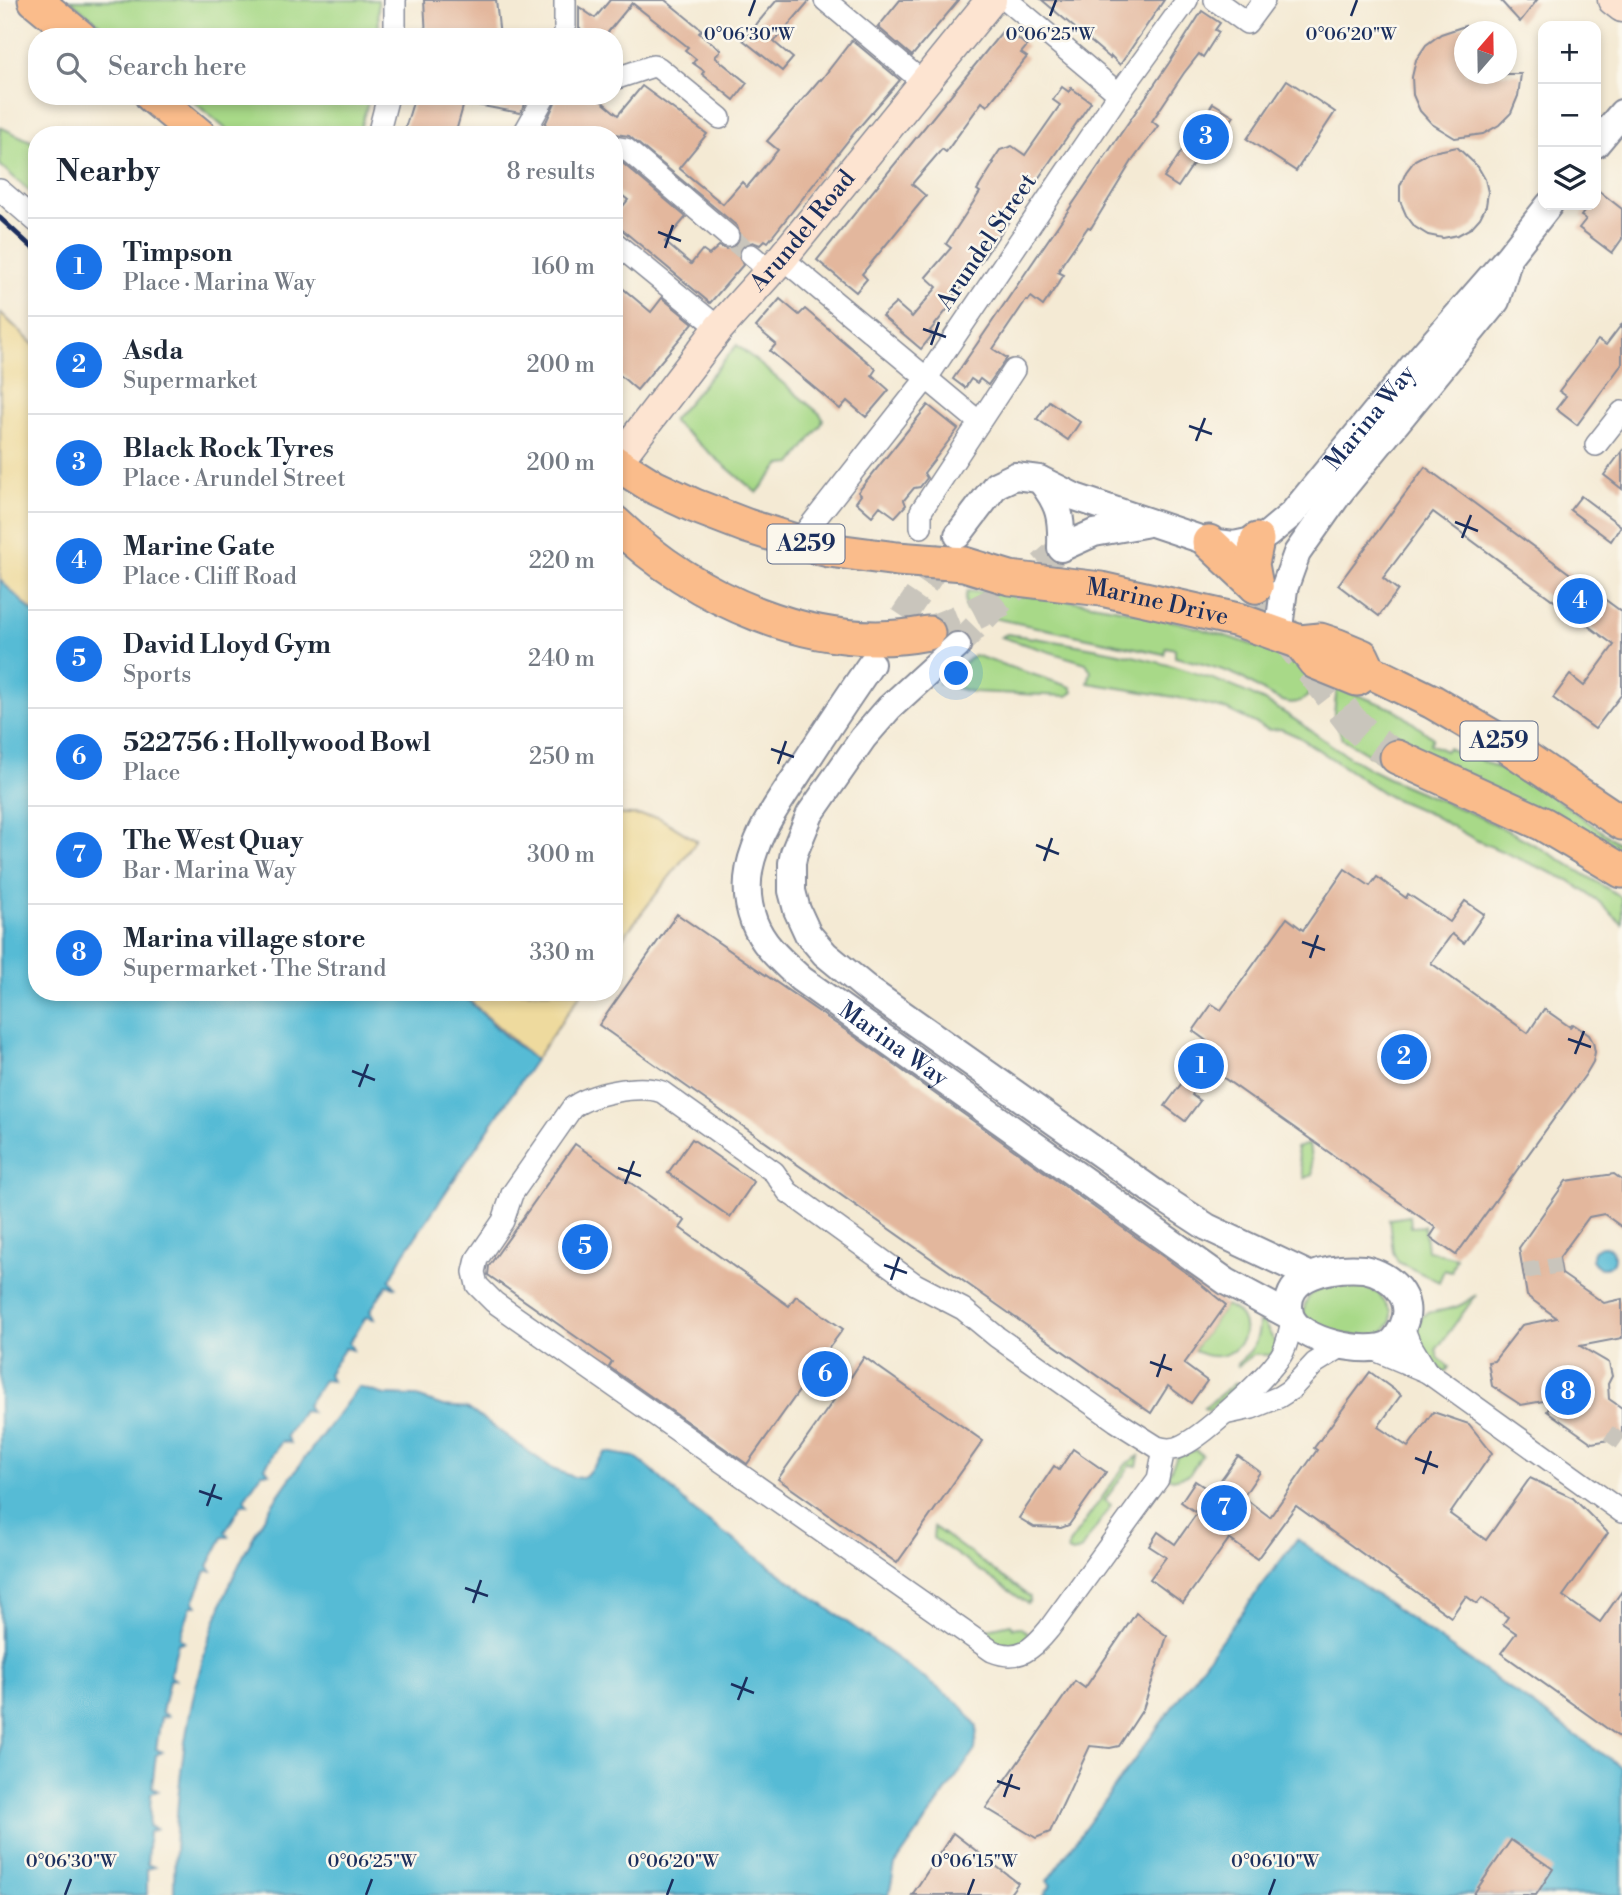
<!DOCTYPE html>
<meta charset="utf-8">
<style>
:root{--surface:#fff;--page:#f2f2f3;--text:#1f2937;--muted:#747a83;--line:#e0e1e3;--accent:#1a73e8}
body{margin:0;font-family:"Libre Bodoni",serif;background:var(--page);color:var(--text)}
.controls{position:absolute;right:21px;top:21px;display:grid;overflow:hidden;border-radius:14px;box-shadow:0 4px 10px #0003}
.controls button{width:63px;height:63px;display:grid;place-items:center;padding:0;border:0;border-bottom:2px solid var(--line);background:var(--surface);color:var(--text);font:35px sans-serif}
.compass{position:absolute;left:1454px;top:21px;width:63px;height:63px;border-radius:50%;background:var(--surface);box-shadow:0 4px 10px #0003;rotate:20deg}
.you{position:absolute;left:957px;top:674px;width:24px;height:24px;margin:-18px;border:5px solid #fff;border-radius:50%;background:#1a73e8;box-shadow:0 0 0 10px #1a73e833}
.badge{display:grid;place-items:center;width:46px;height:46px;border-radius:50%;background:var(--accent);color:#fff;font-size:23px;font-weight:700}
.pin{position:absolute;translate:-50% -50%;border:4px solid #fff;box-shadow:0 2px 7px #0006}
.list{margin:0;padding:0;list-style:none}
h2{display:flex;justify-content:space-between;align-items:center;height:91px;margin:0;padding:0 28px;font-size:30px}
h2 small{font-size:23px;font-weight:400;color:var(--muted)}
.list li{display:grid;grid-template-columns:46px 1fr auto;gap:21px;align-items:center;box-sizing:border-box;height:98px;padding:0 28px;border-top:2px solid var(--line)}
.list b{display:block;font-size:26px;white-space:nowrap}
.list p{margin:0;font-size:23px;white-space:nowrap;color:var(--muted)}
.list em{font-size:23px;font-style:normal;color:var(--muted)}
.icon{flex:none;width:38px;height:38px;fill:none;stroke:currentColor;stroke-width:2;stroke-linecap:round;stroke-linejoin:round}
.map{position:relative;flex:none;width:1622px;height:1895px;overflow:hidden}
.search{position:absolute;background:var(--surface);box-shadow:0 4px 10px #0003;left:28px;top:28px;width:595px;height:77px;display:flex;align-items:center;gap:18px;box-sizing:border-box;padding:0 24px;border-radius:28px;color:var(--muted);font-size:26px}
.panel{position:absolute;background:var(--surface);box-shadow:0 4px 10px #0003;left:28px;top:126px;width:595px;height:875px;border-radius:28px}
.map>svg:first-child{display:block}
.green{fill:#a8d988;stroke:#628473;stroke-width:2}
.sand{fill:#eeda9e;stroke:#84847e;stroke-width:2}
.water{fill:#57bbd5;stroke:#39759a;stroke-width:2}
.building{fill:#e3b79d}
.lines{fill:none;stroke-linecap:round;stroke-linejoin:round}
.pedestrian-tunnel{stroke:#c9c5bc;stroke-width:16;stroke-dasharray:16 8;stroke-linecap:butt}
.minor-tunnel{stroke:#c9c5bc;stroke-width:21;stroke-dasharray:21 10;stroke-linecap:butt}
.tertiary-tunnel{stroke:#c9c5bc;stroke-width:26;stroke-dasharray:26 13;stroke-linecap:butt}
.primary-tunnel{stroke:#c9c5bc;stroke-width:33;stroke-dasharray:33 17;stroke-linecap:butt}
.minor-casing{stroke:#888c99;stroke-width:24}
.tertiary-casing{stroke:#888c99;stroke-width:30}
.secondary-casing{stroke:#888c99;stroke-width:33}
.primary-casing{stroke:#888c99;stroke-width:37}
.minor{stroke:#fff;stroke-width:21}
.tertiary{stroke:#fff;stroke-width:26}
.secondary{stroke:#fde4d1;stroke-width:30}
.primary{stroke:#fabc8b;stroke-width:33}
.rail{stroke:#1b2f5e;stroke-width:5}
.ticks{fill:none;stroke:#1b2f5e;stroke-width:2.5}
.labels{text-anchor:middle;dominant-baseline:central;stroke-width:5;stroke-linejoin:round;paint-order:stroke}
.shield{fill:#fbf7ec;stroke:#5e6b89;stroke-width:2}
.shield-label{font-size:23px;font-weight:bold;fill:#1b2f5e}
.street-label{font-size:24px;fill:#1b2f5e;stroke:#fbf7ec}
.ticks-label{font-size:18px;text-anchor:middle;fill:#1b2f5e;stroke:#fbf7ec;stroke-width:5;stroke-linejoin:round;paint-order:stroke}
</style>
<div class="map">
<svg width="1622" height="1895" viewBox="0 0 1622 1895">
<rect width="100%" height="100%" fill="#fbf7ec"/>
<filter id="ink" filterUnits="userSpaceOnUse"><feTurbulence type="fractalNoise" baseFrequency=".0143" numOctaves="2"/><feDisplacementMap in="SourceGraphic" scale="14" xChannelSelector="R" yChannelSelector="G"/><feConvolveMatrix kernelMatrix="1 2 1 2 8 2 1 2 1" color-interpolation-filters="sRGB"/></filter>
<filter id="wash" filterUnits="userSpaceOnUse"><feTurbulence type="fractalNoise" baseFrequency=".00686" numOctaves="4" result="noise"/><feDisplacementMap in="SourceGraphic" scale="28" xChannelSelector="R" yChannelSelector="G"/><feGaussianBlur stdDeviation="1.57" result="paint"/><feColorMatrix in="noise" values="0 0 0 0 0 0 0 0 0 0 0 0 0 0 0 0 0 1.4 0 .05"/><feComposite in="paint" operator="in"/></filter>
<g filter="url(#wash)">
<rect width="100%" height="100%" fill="#f4ead4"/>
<g class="green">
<path d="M70,0h308l1,37h-264z"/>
<path d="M187,96h183l-12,39h-125z"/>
<path d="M0,127l37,17v54l-37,-33z"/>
<path d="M737,345l83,69 3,5 -2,6 -29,39 -12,1 -23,28 -85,-72z"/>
<path d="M967,591c39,4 79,5 118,12 80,12 158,36 233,66 4,16 -14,38 -32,33 -15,-3 -34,-19 -48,-26 -20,-9 -42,-14 -63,-19v-8l-9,-2 -2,7 -190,-40 -8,-4 -1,-11z"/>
<path d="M1007,634c84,12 181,28 257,67 39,20 72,52 112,71 36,19 75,31 112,49 44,20 84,46 125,71l9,6v26l-25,-24 -29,-20 -92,-40 -44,-25 -44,-19 -89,-59 -18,-8 -12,1 -41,-20 -54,-13 -86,-14 3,-12 -5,-8 -85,-26z"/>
<path d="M974,655l97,32 2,5 -6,4 -95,-4 -33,-9z"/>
<path d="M1337,687l59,23 37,28 -3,6 15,7 3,-3 15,8 2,-4 80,39 77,55v11l-202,-104 -16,-11 -13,25 -49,-29 -8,-24z"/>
<path d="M1309,1144l4,31 -9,3 -8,-30z"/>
<path d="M1410,1216l1,11 13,-1 3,24 29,8 -5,14 -7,-2 -5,12 -41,-20 -5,-10 -4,-33z"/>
<path d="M1360,1284l18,9 13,18v11l-8,10 -7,5 -47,-3 -25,-19c-2,-30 32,-32 56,-31z"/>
<path d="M1476,1295l-40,55 3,9 10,8 -4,6 -11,-10 -20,-28c6,-30 20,-20 42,-28 7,-2 14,-8 20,-12z"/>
<path d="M1226,1305c40,18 8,69 -32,45z"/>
<path d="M1259,1322l5,1 13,23 -5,9h-19l-15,11 -1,-2c15,-13 22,-22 22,-42z"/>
<path d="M1235,1383l4,2 -30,26 -5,-3z"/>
<path d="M1197,1450l5,5 -13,20 -16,4 -6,-2 11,-22z"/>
<path d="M1139,1456l-2,10 -6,-1 -26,35 6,5 -31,46 -7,2 -5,-2 1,-7 54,-76 4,-5z"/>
<path d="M934,1527l96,70 -1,5 -2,1 -94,-65z"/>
<path d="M1011,1624l2,4 6,-1 13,8 -6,10 -23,2 -20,-14v-3z"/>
</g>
<g class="sand">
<path d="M0,312l37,36v267l-37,-33z"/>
<path d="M614,814l44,3 39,24 -83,108z"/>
<path d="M460,992h122l-47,68z"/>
</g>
<g class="water">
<path d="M0,580l37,36v376h423l44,43 31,25 -131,194 -14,26 5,7 -8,-2 -17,26 4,8 -8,-2 -17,26 4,7 -8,-2 -17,26 4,7 -8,-1 -17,25 4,7 -8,-1 -17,25 4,7 -8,-2 -17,26 4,6h-7l-18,26 4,6 -6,-1 -17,28 4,5h-6l-15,29 4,5h-6l-13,31 4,4h-6l-11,32 5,4 -7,1 -8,32 5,4 -6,1 -7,32 6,4 -7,1 -5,32 6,3 -6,3 -4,32 6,4 -7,2 -2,33 7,3 -7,3 -2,32 7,3 -7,2v26h-147z"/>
<circle cx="1603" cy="1257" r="11"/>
<path d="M358,1387l27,8 29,1 29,10 24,2 86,61 21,8 7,1 5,-3 20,-23 28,5 18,13 43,42 266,193 16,22 -2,23 -80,115 -6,30h-715c1,-142 20,-264 96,-387 27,-43 59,-80 88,-121z"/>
<path d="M1297,1539l325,229v127h-578l7,-10 -4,-4 160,-222z"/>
</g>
<g id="blocks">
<g class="building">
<path d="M424,0h72l4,37h-74z"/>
<path d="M610,0h55l37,30 -3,3 22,17 -6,7 32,26 -13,17 -32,-26 2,-3 -11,-8 3,-4 -11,-9 3,-3 -56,-44 -28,34h-15l-10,-9v-21l16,11z"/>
<path d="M777,0h33l-36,42 19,16 -11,13 -39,-31z"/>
<path d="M900,0h59l-47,56 -34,-29z"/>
<path d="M1042,0h122l-44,65 -9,-9 -1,2z"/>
<path d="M1500,0h37l-17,22z"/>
<path d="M1202,11l18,12 -5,7 4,2 -16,25 -4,-3 -15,19 -32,48 6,5 -26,35 -41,67 -3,-1 -25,36 -5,9 6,3 -21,31 -12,-9 -3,4 -2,-1 -33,49 14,9 -19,27 -8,-6 -3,4 -6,-4 -6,9 -12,-9 216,-316z"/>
<path d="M1465,26v48h56l-3,22 -7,17 -12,12 -16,9 -28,4 -23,-14 -12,-13 -7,-16 -1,-18 4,-17 10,-15 15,-11z"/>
<path d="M1005,28l22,18 -6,7 6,4 -40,49 -5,-4 -36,50 -4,-3 -30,35 14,12 -64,78 5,5 -11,13 -39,-32z"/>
<path d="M852,40l48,40 -45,52 -87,110 -3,-2 -5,5 -7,-3 -12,4 -3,7 5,12 -33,38 -96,-80v-6l14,-17 -14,-11v-29l6,1 66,56 -21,25 26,22 11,-14 7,5 10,-9 7,3 11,-4 4,-7 -4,-12 -108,-90 -14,-2 -75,1 18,-39h37l23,19 24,-29 65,48 -28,34 44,36 19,-22 5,5 31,-37 -11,-9 53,-62 1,1z"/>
<path d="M1287,80l48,32 -39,59 -49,-32z"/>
<path d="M1062,87l7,5 2,-4 20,14 -117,170 -22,27 2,2 -24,30 3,3 -12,15 -39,-33 14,-13 16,14 25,-30 -11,-10 25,-29 -5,-4 34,-52 -3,-2 17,-27 -2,-1 8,-12 12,-4 13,9 35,-50 -7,-5z"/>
<path d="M415,96h51l-11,39h-52z"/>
<path d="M473,96h57l-10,17 -48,-9z"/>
<path d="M1213,103l21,13 -30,45 -6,-4 -20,30 -14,-9z"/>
<path d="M1457,147l21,20 7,12 3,13 -2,14 -6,12 -9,10 -13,7 -15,3 -15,-3 -13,-8 -9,-12 -6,-14v-15l6,-14 9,-12 13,-7z"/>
<path d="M1599,191l23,18v30l-10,14 -33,-25 7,-9 -5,-3 8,-11h7v-9z"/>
<path d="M614,281l37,31 11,-14 31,25 -56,67 -23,-20z"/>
<path d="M780,299l19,16 6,-6 71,60 -4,6 17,15 -23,27 -19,-16 -7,8 -70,-58 6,-7 -20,-17z"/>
<path d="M1622,324v40l-45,61 -21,-16 10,-13 -7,-5 39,-51 8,5z"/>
<path d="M1049,401l31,21 -12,18 -31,-21z"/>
<path d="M928,405l30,24 -34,44 3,5 -7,9 -6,1 -10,12 2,5 -11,12 -15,-11 -8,10 -16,-14 5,-7 -3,-3z"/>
<path d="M1622,451v38l-18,-14z"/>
<path d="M1425,467l197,145v82l-27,35 -42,-31 17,-23 14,11 30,-41 -181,-133 -50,66 15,12 -19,26 -41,-31z"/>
<path d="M1581,496l40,30 -10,15 -41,-31z"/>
<path d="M1345,869l25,17 7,-9 29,21 2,-4 42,28 15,-21 19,13 -20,29 -12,-9 -21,29 97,70 16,-24 26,18 3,-3 16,11 4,7 2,10 -2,10 -7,12 -130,181 -26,-18 6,-9 -225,-159 -19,26 8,6 -15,20 -20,-15 30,-41 -3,-2 16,-21 -15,-11 19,-27 9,6 66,-92 16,12z"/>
<path d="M677,914l177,122 338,241 34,28 -42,59 23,17 -16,22 -23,-17 -17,27 -552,-388z"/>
<path d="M692,1139l62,43 -24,35 -62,-44z"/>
<path d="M575,1144l110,77 -5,7 109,78 7,-10 47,33 -20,27 28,21 13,-20 119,84 -86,122 -119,-84 63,-89 -27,-20 -67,94 -138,-97 3,-5 -124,-87 1,-9z"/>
<path d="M1614,1174l8,6v47l-18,-13 -15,3 -30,41 3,16 42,29 18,-4v39l-42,8 29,17 3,13 -4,8 1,15 13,9v30l-30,5 -45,-32 8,-12 -34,6 -29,-19 -4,-24 6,-1 28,-36 35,-7 -30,-22 -8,-48 47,-67z"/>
<path d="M1370,1372l31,23 -23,32 30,20 25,-35 36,12 23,29 -42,61 36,26 44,-62 43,20 35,35 -45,63 37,26 22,-31v148l-121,-86 15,-20 -13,-9 5,-7 -26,-19 -5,6 -11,-8 -15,21 -155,-111 -39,53 -28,-20 -46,64 -33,-24 16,-22 -17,-11 9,-14 17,12 22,-31 -16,-11 14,-21 17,11 26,-36 22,16 -17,25 27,20 47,-67 -3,-2z"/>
<path d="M1073,1449l33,23 -37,53 -8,3 -27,-1 -15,-9 35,-52 5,4z"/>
<path d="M1136,1613l31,23 -24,73 -24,37 -9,2 -20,-2 -40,86 -14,6 -50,-30 89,-127 10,7z"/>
<path d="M953,1833l65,50 -9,12h-97z"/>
<path d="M1511,1840l42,29 -17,26h-63z"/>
</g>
</g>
</g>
<g filter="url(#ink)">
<use href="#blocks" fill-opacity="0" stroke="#888c99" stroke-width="2"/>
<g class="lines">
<g class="pedestrian-tunnel">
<path d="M1524,1271l36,-6"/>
<path d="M1610,1444l12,-17"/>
</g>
<path class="minor-tunnel" d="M728,236l23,19"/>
<g class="tertiary-tunnel">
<path d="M957,646l45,-46 59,-52"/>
<path d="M881,649l67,-99"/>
</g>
<g class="primary-tunnel">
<path d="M1256,586l37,59 58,76 23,21 23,15"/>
<path d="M928,633l40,-16 34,-17"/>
</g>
<defs>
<g id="minor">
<path d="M395,0v37"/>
<path d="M565,0v37"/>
<path d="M825,0l99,83"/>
<path d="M1007,0l112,94"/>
<path d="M1215,0l32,23 17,-23"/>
<path d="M614,79l39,-13 6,2 61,50"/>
<path d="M378,135l10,-39"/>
<path d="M523,135l22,-39"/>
<path d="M614,147l12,2 102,87"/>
<path d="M0,190l37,32"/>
<path d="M614,242l105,86"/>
<path d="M751,255l19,16"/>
<path d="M782,258l197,164"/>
<path d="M1596,445l26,-33"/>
<path d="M921,527v-16l93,-141"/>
<path d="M801,543l5,-12 120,-152 193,-285 68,-94"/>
<path d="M1403,1327l6,15 18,30"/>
<path d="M1370,1348l57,24 195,140"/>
<path d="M1224,1414l28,-6 27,-11 11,-7 25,-27 29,-18"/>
<path d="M1164,1449l-6,30 -109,150c-16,20 -30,33 -57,22l-498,-349 -17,-17 -3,-13 3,-13 26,-38 9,-27 60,-86c19,-15 67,-24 90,-16l112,80 14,20 127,92 48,25 34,28 119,84 41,26c9,3 18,3 26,-2 23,-11 89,-72 100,-93 5,-10 7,-21 9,-32"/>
</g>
<g id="tertiary">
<path d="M1596,144l26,-31"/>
<path d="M1040,480c20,25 22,37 21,68l33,-15 50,-9"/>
<path id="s1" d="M958,535l38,-50 19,-9 24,3 36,18 134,45 25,3 23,-5 11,-6 24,-20 122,-149 95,-109 40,-51"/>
<path d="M1278,635l6,-46 13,-36 43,-61 156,-191 11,-37"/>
<path d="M957,646l-68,62 -26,30 -53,76 -16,39 -2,10v28l5,19 11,24 17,20 45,37 291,206 46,30 102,48"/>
<path id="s2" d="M871,664c-26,37 -50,74 -74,111 -16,24 -33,48 -42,74 -9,24 -10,49 -1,73 9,24 29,40 47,57l426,303 63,34"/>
<path d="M1364,1269c26,5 52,29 39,57 -3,6 -7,13 -12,17 -21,14 -95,-2 -101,-29 -9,-41 45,-47 74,-45z"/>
</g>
<g id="secondary">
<path d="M1613,0l9,7"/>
<path id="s3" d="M616,463l103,-135 63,-70 209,-258"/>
</g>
<g id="primary">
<path d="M35,0l45,37"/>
<path d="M152,96l47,39"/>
<path id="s4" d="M614,462l40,25 41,19 52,20 54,17 28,7 68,9 67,5 46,14 91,11 137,31 62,22 20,-2 18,6 24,10 7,15 64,31 70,41 119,80"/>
<path d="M614,522c80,77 202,133 314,111"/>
<path d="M1209,542l47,44"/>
<path d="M1256,586l-4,-22 5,-24"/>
<path d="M1300,642l15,20 42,17 12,-8"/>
<path d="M1397,757l146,67 79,47"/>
</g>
</defs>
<use href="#minor" class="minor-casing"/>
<use href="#tertiary" class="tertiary-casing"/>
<use href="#secondary" class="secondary-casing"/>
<use href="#primary" class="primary-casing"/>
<use href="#minor" class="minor"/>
<use href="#tertiary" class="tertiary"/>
<use href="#secondary" class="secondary"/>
<use href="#primary" class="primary"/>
<path class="rail" d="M0,218l37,34"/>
</g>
</g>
<path class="ticks" d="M749,16l6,-16M1050,16l6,-16M1351,16l6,-16M658,232l23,9M665,248l8,-23M923,329l23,8M931,345l8,-23M1189,426l23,8M1196,441l9,-23M1455,522l23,9M1462,538l9,-23M771,749l23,8M778,764l8,-23M1036,845l23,9M1044,861l8,-23M1302,942l23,8M1310,958l8,-23M1568,1039l23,8M1575,1054l9,-23M352,1071l23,9M359,1087l9,-23M618,1168l23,8M625,1184l9,-23M884,1265l23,8M891,1280l8,-23M1150,1362l22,8M1157,1377l8,-23M1415,1458l23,9M1423,1474l8,-23M199,1491l23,8M207,1506l8,-22M465,1588l23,8M473,1603l8,-23M731,1684l23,9M738,1700l9,-23M997,1781l23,8M1004,1797l8,-23M65,1895l6,-16M366,1895l6,-16M667,1895l6,-16M968,1895l6,-16M1269,1895l6,-16"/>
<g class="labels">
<g class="shield">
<rect x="767.5" y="524.5" width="77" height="39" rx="5"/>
<rect x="1460.5" y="721.5" width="77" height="39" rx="5"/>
</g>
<g class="shield-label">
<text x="806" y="544">A259</text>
<text x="1499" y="741">A259</text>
</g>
<g class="street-label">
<text stroke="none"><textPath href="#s3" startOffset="298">Arundel Road</textPath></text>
<text transform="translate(987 242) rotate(-56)">Arundel Street</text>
<text stroke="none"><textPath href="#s1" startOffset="506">Marina Way</textPath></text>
<text stroke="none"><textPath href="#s4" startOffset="567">Marine Drive</textPath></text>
<text stroke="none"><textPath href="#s2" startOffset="481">Marina Way</textPath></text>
</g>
</g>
<g class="ticks-label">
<text x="749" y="40">0°06'30"W</text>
<text x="1050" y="40">0°06'25"W</text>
<text x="1351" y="40">0°06'20"W</text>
<text x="71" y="1867">0°06'30"W</text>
<text x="372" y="1867">0°06'25"W</text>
<text x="673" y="1867">0°06'20"W</text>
<text x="974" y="1867">0°06'15"W</text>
<text x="1275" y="1867">0°06'10"W</text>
</g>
</svg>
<div class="controls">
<button>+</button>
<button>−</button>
<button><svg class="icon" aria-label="layers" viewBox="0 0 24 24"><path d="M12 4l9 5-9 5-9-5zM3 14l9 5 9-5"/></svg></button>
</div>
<svg class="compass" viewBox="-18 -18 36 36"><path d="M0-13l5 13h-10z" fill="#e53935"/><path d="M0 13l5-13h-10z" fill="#747a83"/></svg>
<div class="you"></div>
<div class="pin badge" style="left:1201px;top:1066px">1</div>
<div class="pin badge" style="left:1404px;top:1057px">2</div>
<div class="pin badge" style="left:1206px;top:137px">3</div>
<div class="pin badge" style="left:1580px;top:601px">4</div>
<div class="pin badge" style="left:585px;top:1247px">5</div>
<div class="pin badge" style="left:825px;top:1374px">6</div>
<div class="pin badge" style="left:1224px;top:1508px">7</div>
<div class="pin badge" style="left:1568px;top:1392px">8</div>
<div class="search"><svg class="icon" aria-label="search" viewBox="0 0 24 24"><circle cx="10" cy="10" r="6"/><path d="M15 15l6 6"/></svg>Search here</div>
<section class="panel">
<h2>Nearby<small>8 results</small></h2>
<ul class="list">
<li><span class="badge">1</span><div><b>Timpson</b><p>Place · Marina Way</p></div><em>160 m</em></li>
<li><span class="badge">2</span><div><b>Asda</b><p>Supermarket</p></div><em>200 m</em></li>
<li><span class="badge">3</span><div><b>Black Rock Tyres</b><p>Place · Arundel Street</p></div><em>200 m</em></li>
<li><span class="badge">4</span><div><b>Marine Gate</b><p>Place · Cliff Road</p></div><em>220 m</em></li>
<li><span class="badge">5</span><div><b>David Lloyd Gym</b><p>Sports</p></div><em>240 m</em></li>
<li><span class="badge">6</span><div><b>522756 : Hollywood Bowl</b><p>Place</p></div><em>250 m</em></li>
<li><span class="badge">7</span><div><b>The West Quay</b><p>Bar · Marina Way</p></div><em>300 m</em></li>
<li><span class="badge">8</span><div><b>Marina village store</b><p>Supermarket · The Strand</p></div><em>330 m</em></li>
</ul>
</section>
</div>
